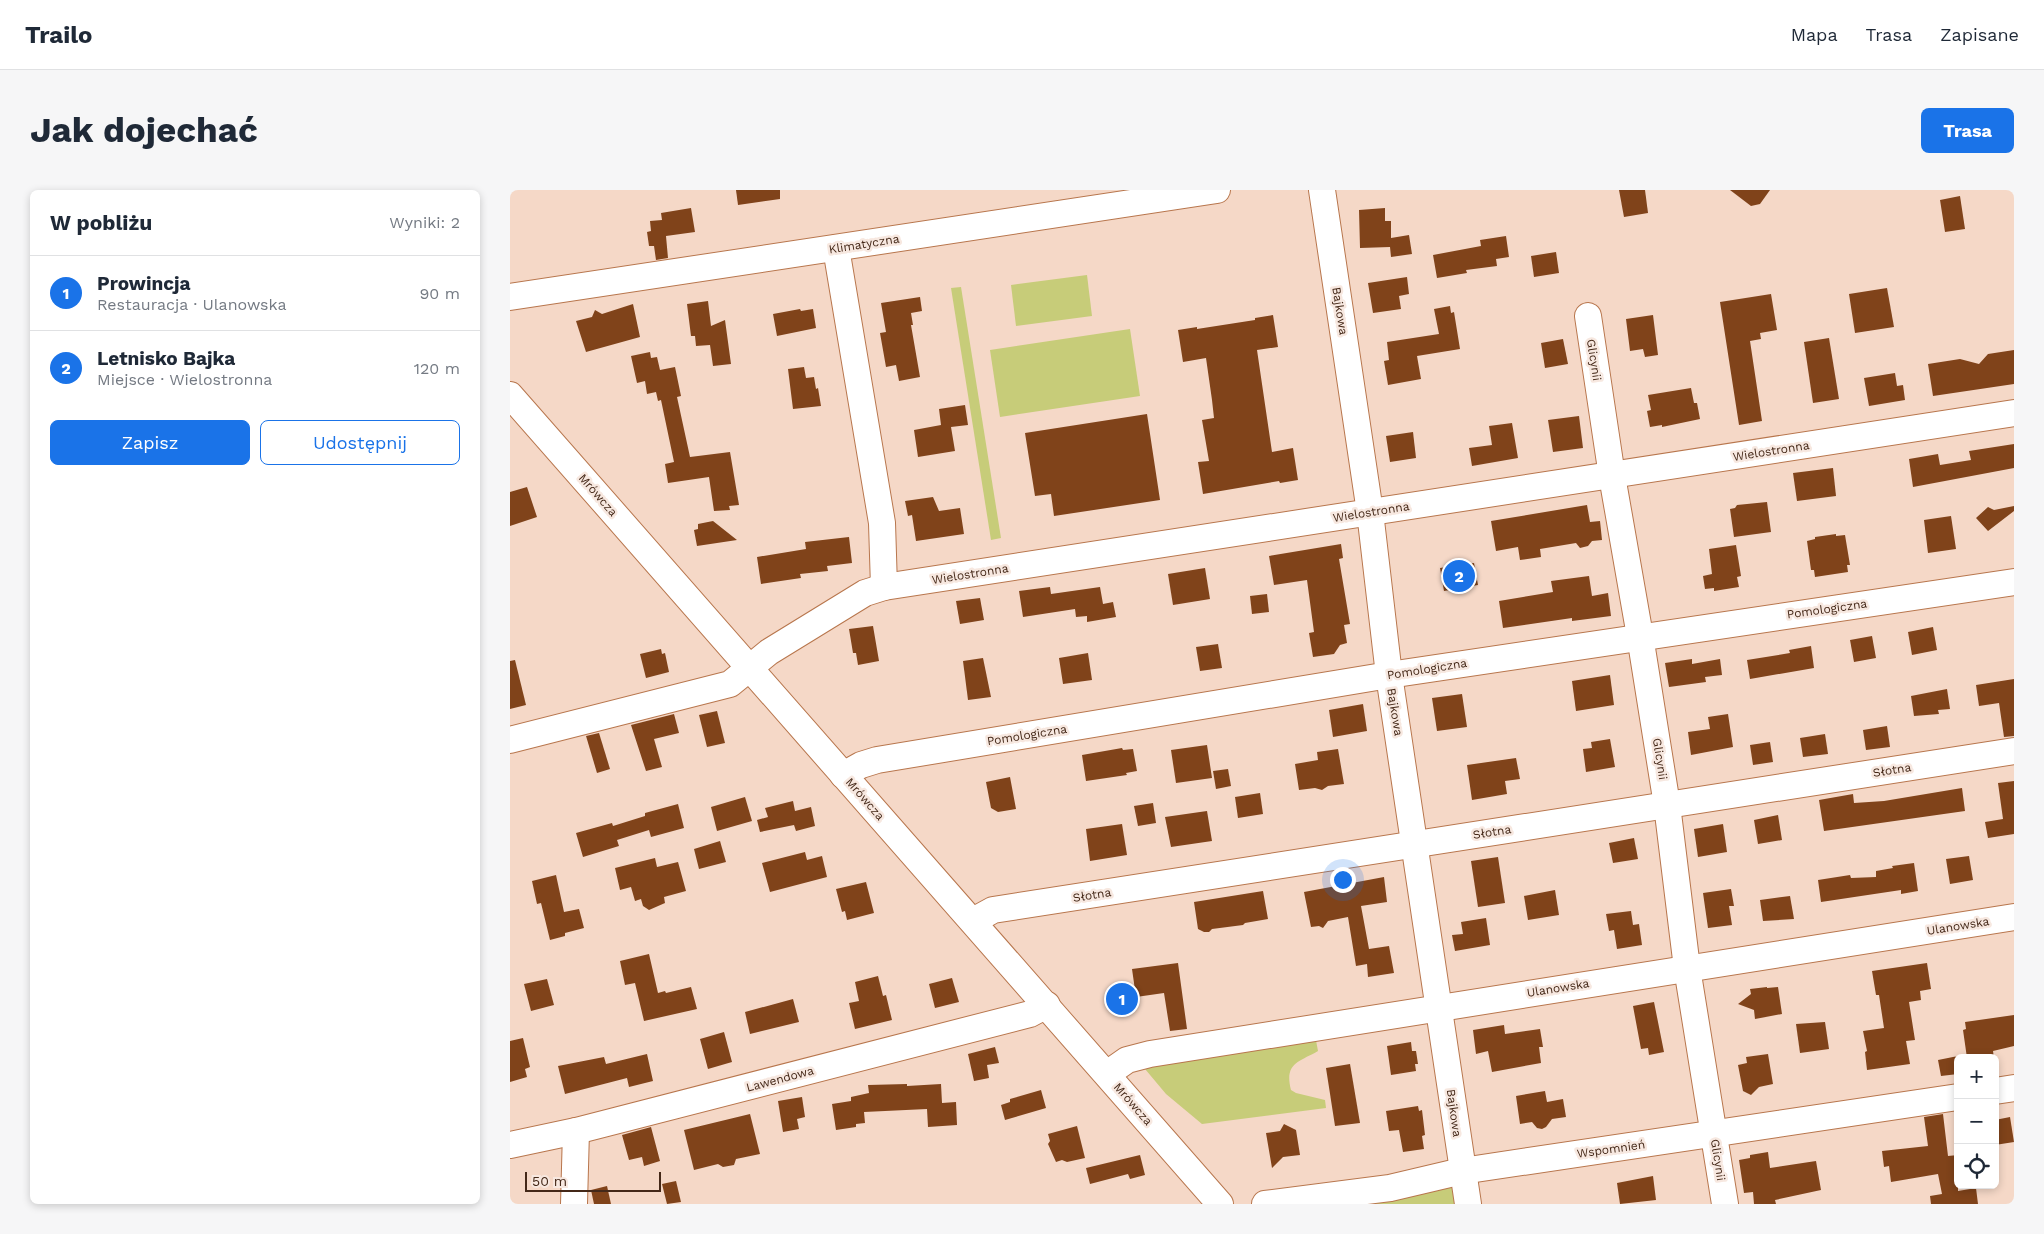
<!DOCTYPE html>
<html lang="pl">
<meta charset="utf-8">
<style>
:root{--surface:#fff;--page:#f6f6f7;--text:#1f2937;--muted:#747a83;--line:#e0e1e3;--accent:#1a73e8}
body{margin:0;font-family:"Work Sans",sans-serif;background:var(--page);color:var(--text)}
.controls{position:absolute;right:15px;bottom:15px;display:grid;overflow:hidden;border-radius:8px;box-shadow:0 2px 8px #0003}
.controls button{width:45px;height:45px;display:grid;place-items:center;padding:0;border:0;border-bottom:1px solid var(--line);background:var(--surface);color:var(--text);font:25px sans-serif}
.scale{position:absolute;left:15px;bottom:12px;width:136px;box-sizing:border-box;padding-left:5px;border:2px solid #442818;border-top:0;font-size:14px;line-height:18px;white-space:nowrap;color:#442818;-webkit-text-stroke:4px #f7e8e0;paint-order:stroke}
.you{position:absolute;left:832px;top:689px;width:18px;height:18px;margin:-12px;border:4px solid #fff;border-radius:50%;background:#1a73e8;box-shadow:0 0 0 8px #1a73e833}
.badge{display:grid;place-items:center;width:32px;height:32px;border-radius:50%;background:var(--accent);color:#fff;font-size:16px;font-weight:700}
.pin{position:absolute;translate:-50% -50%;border:2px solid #fff;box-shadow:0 1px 5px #0006}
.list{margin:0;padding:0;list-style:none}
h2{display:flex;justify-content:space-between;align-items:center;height:65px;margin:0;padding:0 20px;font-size:21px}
h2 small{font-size:16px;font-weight:400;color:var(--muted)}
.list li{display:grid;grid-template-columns:32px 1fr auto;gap:15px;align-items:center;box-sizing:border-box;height:75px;padding:0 20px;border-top:1px solid var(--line)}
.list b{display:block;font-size:19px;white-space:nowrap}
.list p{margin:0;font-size:16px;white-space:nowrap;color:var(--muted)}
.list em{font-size:16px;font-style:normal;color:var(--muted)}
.actions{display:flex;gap:10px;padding:15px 20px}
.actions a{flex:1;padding:11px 0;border:1px solid var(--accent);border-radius:8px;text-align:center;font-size:18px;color:var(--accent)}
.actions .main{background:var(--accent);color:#fff}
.icon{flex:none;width:28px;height:28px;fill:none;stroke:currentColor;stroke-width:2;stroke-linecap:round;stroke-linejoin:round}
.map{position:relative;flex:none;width:1504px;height:1014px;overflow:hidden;border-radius:8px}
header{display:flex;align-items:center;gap:30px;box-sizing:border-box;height:70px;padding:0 25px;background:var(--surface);border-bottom:1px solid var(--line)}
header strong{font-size:24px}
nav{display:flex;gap:28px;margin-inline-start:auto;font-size:18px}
.intro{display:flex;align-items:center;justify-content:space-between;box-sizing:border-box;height:120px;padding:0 30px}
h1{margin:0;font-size:35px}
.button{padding:12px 22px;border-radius:8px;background:var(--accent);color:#fff;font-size:18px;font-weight:700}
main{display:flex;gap:30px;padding:0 30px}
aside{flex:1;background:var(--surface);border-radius:8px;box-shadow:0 2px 8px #0003}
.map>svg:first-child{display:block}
.green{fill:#c7cc79}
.building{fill:#80431a}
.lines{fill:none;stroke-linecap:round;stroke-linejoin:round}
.minor-casing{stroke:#b8764d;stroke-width:28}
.minor{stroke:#fff;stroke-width:26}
.labels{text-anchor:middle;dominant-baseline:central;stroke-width:5;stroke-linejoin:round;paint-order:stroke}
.street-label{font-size:12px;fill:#442818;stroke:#f7e8e0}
</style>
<header>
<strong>Trailo</strong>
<nav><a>Mapa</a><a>Trasa</a><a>Zapisane</a></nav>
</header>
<div class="intro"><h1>Jak dojechać</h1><a class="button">Trasa</a></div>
<main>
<aside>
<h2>W pobliżu<small>Wyniki: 2</small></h2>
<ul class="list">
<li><span class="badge">1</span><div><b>Prowincja</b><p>Restauracja · Ulanowska</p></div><em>90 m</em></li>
<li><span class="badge">2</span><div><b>Letnisko Bajka</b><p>Miejsce · Wielostronna</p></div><em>120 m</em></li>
</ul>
<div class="actions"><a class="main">Zapisz</a><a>Udostępnij</a></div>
</aside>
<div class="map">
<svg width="1504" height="1014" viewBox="0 0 1504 1014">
<rect width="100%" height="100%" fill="#f5d8c7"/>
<g class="green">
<path d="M577,85l5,41 -76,10 -5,-41z"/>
<path d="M451,97l40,251 -10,2 -40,-252z"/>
<path d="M620,139l10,67 -140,21 -10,-67z"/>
<path d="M805,845l3,16c-19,11 -34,12 -27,39l5,3 29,7 1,8 -124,16 -36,-30 -26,-31z"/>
<path d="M941,991l8,23h-150z"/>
</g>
<g class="building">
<path d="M226,0h44v9l-42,6z"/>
<path d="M1109,0h26l3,23 -24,4z"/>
<path d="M1220,0h40l-10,14 -9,2z"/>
<path d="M1450,6l5,33 -20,3 -5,-32z"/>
<path d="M181,18l4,24 -29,4 2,22 -12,2 -2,-14h-5l-2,-14 4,-1 -1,-10 12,-1 -1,-7z"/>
<path d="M875,18v13h6v17l18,-3 3,19 -21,3 -1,-10 -30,1 -1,-38z"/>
<path d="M996,46l3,21 -13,2 1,7 -31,4 1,3 -30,5 -4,-23 48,-9 -1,-6z"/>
<path d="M1046,62l3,21 -25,4 -3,-21z"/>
<path d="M897,87l2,17 -10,2 2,13 -28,4 -5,-30z"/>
<path d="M1377,98l7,39 -39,6 -6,-39z"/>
<path d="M1261,104l6,36 -17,3 1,6 -11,2 12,80 -23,4 -19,-123z"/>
<path d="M410,107l2,14 -11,2 2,12h-2l9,52 -21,4 -3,-16 -10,2 -6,-34 6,-1 -5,-29z"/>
<path d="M198,111l3,25 14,-6 6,44 -18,2 -3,-21 -14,1 -1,-10h-4l-4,-32z"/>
<path d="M123,114l7,33 -54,15 -10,-31 16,-4 3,-7 7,4z"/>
<path d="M940,116l1,7 3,-1 6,37 -43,7 4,23 -33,6 -4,-24 5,-1 -2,-18 52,-8 -5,-25z"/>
<path d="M290,119l1,2 12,-2 3,19 -39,8 -4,-22z"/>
<path d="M763,125l5,32 -21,3 15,102 21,-4 5,32 -18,3 -1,-2 -76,13 -5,-32 11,-1 -7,-41 12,-2 -2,-18 -6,-42 -23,4 -5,-32 19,-3v2l58,-9v-2z"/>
<path d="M1143,125l5,40 -13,2 -2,-8 -13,2 -4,-32z"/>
<path d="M1319,148l10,61 -26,4 -9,-61z"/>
<path d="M1053,149l5,25 -23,4 -4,-25z"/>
<path d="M1504,160v34l-81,12 -5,-32 32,-5 19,5 9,-10z"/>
<path d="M140,162l1,6 6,-1 3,13 15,-3 6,29 -4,1 13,60 40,-5 9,53 -10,1 1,4 -16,1 -5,-34 -41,6 -3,-19 9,-2 -13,-62 -3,1 -2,-9 -9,2 -2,-13 -8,2 -6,-27z"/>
<path d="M294,177l2,11 8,-1 2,12 2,-1 3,18 -28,3 -5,-40z"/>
<path d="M1385,183l2,13 6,-1 2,15 -36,6 -5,-28z"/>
<path d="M1181,198l3,15h3l3,16 -38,8v-2l-12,2 -3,-16 4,-1 -3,-15z"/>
<path d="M455,215l3,20 -17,2 4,24 -37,6 -4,-27 27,-5 -2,-16z"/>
<path d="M637,224l13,86 -106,16 -3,-22 -16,2 -10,-63z"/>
<path d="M1069,226l4,32 -30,4 -5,-32z"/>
<path d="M1002,233l6,35 -46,8 -3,-18 23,-3 -3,-19z"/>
<path d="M903,242l3,26 -26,4 -4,-26z"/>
<path d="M1504,254v24l-101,19 -4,-28 29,-5 2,11 31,-5 -2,-9z"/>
<path d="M1323,278l3,28 -39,5 -4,-28z"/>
<path d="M17,297l10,30 -27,9v-34z"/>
<path d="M423,307l6,14 21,-3 4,26 -48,7 -4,-26 -4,1 -3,-15z"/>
<path d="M1257,312l4,30 -37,5 -4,-28 5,-1 2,-3z"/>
<path d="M1077,315l3,17 10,-1 2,19 -10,1 -4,5 -8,2 -4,-5 -36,6 1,8 -21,3 -2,-13 -22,4 -5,-30z"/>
<path d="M1504,316v5l-26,20 -12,-13 12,-11 6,3z"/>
<path d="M1441,326l5,33 -28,4 -4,-33z"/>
<path d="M203,331l24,19 -40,6 -3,-16 4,-1v-5z"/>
<path d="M1326,344v2l9,-1 5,30h-3l1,7 -33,5 -1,-7h-3l-4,-29 8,-2v-2z"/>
<path d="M339,347l3,26 -25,3 1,5 -28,3 1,4 -40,6 -4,-27 49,-8 -1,-7z"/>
<path d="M831,354l2,14 -4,1 11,65 -6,1 3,18 -7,2 -6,9 -21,3 -4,-24 5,-1 -7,-52 -33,5 -5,-29z"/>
<path d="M1226,355l5,31 -4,1 2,10 -25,4v-3l-9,1 -2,-13 9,-2 -3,-25z"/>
<path d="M964,373l4,22 -34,6 -4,-23z"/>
<path d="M695,378l5,31 -37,6 -5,-31z"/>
<path d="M1079,386l3,20 16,-3 3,23 -39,5v-3l-69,10 -4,-27 54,-9 -2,-11z"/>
<path d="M540,397l1,7 49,-7 3,17 10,-2 3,15 -29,5v-6l-11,1 -1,-8 -52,8 -4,-26z"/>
<path d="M757,404l2,18 -17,2 -2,-18z"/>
<path d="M470,408l4,22 -24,4 -4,-23z"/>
<path d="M363,436l6,35 -21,4 -2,-12h-3l-4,-24z"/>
<path d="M1423,437l4,23 -25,5 -4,-23z"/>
<path d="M1362,446l4,22 -22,4 -4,-22z"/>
<path d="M708,454l4,24 -22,3 -4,-24z"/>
<path d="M1301,456l3,22 -64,11 -3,-19 43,-7 -1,-3z"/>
<path d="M151,459l1,5 3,-1 4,19 -23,6 -6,-24z"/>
<path d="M578,463l4,27 -29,4 -4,-26z"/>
<path d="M473,468l8,39 -23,3 -5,-39z"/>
<path d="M1182,469v5l28,-5 2,16 -17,2 1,5 -37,5 -4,-24z"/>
<path d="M5,470l11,45 -16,4v-48z"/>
<path d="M1100,485l4,30 -38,6 -4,-30z"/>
<path d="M1504,489v57l-10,1 -5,-34 -20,3 -3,-21z"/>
<path d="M1437,499l3,20 -12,1 1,4 -25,2 -3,-20z"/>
<path d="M952,504l5,33 -30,4 -5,-33z"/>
<path d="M853,514l4,27 -34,6 -4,-27z"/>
<path d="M207,521l8,32 -18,4 -8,-32z"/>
<path d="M164,524l5,19 -25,6 8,28 -16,4 -15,-46z"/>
<path d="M1218,524l5,33 -42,8 -3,-23 22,-3 -2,-12z"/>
<path d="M1377,536l3,21 -24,3 -3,-20z"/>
<path d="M89,543l11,36 -13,4 -11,-37z"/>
<path d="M1315,544l3,20 -25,3 -3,-19z"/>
<path d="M1100,549l5,28 -29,5 -3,-23 9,-1 -1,-6z"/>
<path d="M1260,552l3,20 -20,3 -3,-20z"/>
<path d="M697,555l5,33 -36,5 -5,-33z"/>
<path d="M612,558l1,2 10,-1 4,22 -11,2 1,2 -41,6 -4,-26z"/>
<path d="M828,559l6,35 -16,2 -6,4 -7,-2 -16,2 -4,-26 23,-4 -1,-8z"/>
<path d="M1006,568l4,21 -15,2 2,13 -35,6 -5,-35z"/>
<path d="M718,579l3,17 -15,3 -3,-18z"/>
<path d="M500,587l6,32 -18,3 -7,-4 -5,-26z"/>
<path d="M1504,591v53l-26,4 -3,-16 18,-3 -5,-36z"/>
<path d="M1452,598l3,23 -141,20 -5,-31 34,-6 1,9 30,-2z"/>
<path d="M750,603l3,21 -25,4 -3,-21z"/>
<path d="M235,607l7,24 -35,10 -6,-24z"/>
<path d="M283,611l2,10 16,-4 4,19 -19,5 -2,-6 -34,7 -3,-12 11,-3 -3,-9z"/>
<path d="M643,613l3,20 -18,3 -4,-20z"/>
<path d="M168,614l6,24 -33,9 -2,-7 -32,10 2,6 -36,11 -7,-24 36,-10 1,3 32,-10v-3z"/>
<path d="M697,621l5,30 -41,6 -6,-30z"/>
<path d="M1268,625l4,25 -24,4 -4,-24z"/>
<path d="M612,634l5,31 -37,6 -4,-32z"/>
<path d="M1213,634l4,28 -29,5 -4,-28z"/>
<path d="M1124,648l4,21 -25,4 -4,-20z"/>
<path d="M210,651l6,21 -27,7 -5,-20z"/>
<path d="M295,662l2,8 15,-4 5,21 -57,15 -8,-29z"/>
<path d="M1459,666l4,24 -23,4 -4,-25z"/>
<path d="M988,667l7,46 -27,4 -7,-46z"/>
<path d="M145,668l2,9 21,-5 8,29 -22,6 1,6 -16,7 -6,-4 -2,-7 -6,2 -4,-14 -11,3 -5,-22z"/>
<path d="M1404,673l4,28 -17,3v-4l-80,12 -3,-22 32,-5 1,3 25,-1v-6l17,-3 -1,-2z"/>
<path d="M46,685l8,37 15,-3 5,19 -19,5v3l-15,4 -9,-37 -4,1 -5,-23z"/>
<path d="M874,687l3,25 -26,4 8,43 20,-3 5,27 -26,4 -1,-13 -11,2 -8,-49 -20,4 -5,7 -4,-2 -8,1 -7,-35z"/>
<path d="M356,692l8,31 -27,7 -2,-9 -3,1 -6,-23z"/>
<path d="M1221,699l3,17h-5l3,19 -24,3 -5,-35z"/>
<path d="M1045,700l4,25 -31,5 -4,-24z"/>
<path d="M753,701l5,28 -23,4 -2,2 -31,4 -3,3h-5l-6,-3 -4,-27z"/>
<path d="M1280,706l4,23 -31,2 -3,-21z"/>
<path d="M1121,721l2,14 6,-1 3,21 -25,4 -3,-19 -5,1 -3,-17z"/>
<path d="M976,728l4,27 -35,6 -3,-16 11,-1 -2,-12z"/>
<path d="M139,764l9,39 7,-2 1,2 25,-6 6,22 -53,12 -9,-38 -10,2 -5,-24z"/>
<path d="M668,773l9,66 -17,2 -6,-38 -28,4 -4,-28z"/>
<path d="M1417,773l4,26 -11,2 1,9 -12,2 6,38 -9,1 4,23 -43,6 -2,-18 2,-1 -4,-20 21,-3 -5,-33h-3l-4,-24z"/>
<path d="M368,786l5,20 3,-1 6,25 -37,9 -6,-26 10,-2 -4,-19z"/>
<path d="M442,788l7,24 -24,6 -6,-24z"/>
<path d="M37,789l7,26 -23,6 -7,-27z"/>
<path d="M1257,797v1l11,-1 4,27 -27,5 -1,-9 -16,-6 13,-10 -1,-5z"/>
<path d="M283,809l6,23 -49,12 -5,-22z"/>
<path d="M1144,812l10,50 -15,3 -1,-7 -7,1 -8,-43z"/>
<path d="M1504,825v31l-21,5 1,7h-27l-4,-28 3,-1 -1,-7z"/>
<path d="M1315,832l4,27 -29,4 -4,-29z"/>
<path d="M994,835l1,9 35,-5 3,18h-4l2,16 -49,9 -4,-21 -12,3 -3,-24z"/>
<path d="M214,842l8,30 -24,7 -8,-30z"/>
<path d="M13,848l7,29 -5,2 2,8 -17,5v-41z"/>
<path d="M901,852l1,9h4l2,13h-3l1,7 -25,4 -4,-29z"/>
<path d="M485,857l4,16 -12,2 2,13 -15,3 -6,-27z"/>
<path d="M137,864l6,27 -24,6 -2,-9 -62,16 -7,-28 46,-9 2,7z"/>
<path d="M1258,864l5,30 -14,3 -8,8 -8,-4 -5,-26 9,-2 -1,-6z"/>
<path d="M1448,866v18l-17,2 -3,-16z"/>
<path d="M840,874l10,59 -25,3 -9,-58z"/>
<path d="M397,894v2l34,-2 1,19 14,-1 1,23 -29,2 -1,-18 -63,3 1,11 -9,1v3l-20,3 -4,-26 19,-3v-4l18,-4 -1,-8z"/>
<path d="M531,900l5,18 -41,12 -4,-15 9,-3v-3z"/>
<path d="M1035,901l2,11 16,-3 3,18 -14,2 -6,8 -4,2 -5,-1 -5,-6 -12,2 -4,-28z"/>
<path d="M292,907l3,20 -8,2 2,10 -16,3 -5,-31z"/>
<path d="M908,916l1,5 3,-1 3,25 -3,1 2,13 -21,3 -4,-22 -10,1 -3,-20z"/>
<path d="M240,924l10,40 -24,5 -2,6 -11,2 -5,-3 -24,6 -10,-40z"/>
<path d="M1433,924l5,42 10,-1v36l18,-3 2,16h-47l-1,-8 12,-2 -4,-20 -47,8 -2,-16 -5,1 -2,-16 46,-5 -4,-29z"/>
<path d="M1500,927l4,25 -19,3v-25z"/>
<path d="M774,934l12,6 4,25 -17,2 -11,11 -6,-35 14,-2z"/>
<path d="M567,936l8,32 -18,4 -5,-2 -6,2 -8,-18 2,-3 -2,-7z"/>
<path d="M141,937l9,34 -16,5 -2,-9 -13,3 -7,-25z"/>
<path d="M1258,962l2,16 46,-7 5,29 -46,10 1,4h-22l-1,-12 -9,1 -5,-33 11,-2v-3z"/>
<path d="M630,965l5,20 -15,4 -2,-5 -38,10 -4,-16z"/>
<path d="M1143,986l3,24 -36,4 -3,-21z"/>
<path d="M166,991l5,21 -14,2 -5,-20z"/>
<path d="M97,996l4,18h-17l-3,-14z"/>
</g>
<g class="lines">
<defs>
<g id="minor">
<path d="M812,0l48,322 19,163 79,529"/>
<path d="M326,58l46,275 2,64"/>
<path d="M0,107l707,-107"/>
<path d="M1078,126l24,160 28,160 27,169 20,163 38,236"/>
<path d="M0,205l710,809"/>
<path d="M0,550l220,-56 39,-32 96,-59 19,-6 1130,-174"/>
<path d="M333,585l18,-10 16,-5 512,-85 625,-93"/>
<path d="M463,731l20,-11 1021,-159"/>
<path d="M597,884l20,-14 23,-6 864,-137"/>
<path d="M1485,901l19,-3"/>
<path d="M0,955l66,-14 454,-117 17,-9"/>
<path d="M64,1014l2,-73"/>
<path d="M755,1014l125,-16 72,-17 496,-74"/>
</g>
</defs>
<use href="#minor" class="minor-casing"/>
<use href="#minor" class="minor"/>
</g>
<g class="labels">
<g class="street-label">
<text transform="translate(354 54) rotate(-9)">Klimatyczna</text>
<text transform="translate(830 121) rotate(81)">Bajkowa</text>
<text transform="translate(1084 170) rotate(81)">Glicynii</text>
<text transform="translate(1261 261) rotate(-9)">Wielostronna</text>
<text transform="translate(88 305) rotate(49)">Mrówcza</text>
<text transform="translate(861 322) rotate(-9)">Wielostronna</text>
<text transform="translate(460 384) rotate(-9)">Wielostronna</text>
<text transform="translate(1317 419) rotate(-8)">Pomologiczna</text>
<text transform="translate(917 479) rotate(-9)">Pomologiczna</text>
<text transform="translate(885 522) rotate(81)">Bajkowa</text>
<text transform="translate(517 545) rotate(-9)">Pomologiczna</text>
<text transform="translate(1150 569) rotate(81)">Glicynii</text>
<text transform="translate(1382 580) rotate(-9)">Słotna</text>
<text transform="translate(355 609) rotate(49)">Mrówcza</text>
<text transform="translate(982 642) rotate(-9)">Słotna</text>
<text transform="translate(582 705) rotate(-9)">Słotna</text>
<text transform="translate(1448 736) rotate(-9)">Ulanowska</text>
<text transform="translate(1048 798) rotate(-9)">Ulanowska</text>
<text transform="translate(270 889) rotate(-15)">Lawendowa</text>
<text transform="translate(623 914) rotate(49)">Mrówcza</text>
<text transform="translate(944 923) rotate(82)">Bajkowa</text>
<text transform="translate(1101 959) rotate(-8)">Wspomnień</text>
<text transform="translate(1208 970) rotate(81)">Glicynii</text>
</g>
</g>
</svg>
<div class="controls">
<button>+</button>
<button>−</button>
<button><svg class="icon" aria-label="locate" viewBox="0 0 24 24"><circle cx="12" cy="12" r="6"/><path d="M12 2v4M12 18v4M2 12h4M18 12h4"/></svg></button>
</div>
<div class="scale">50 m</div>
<div class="you"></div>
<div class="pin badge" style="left:612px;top:809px">1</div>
<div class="pin badge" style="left:949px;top:386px">2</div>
</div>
</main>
